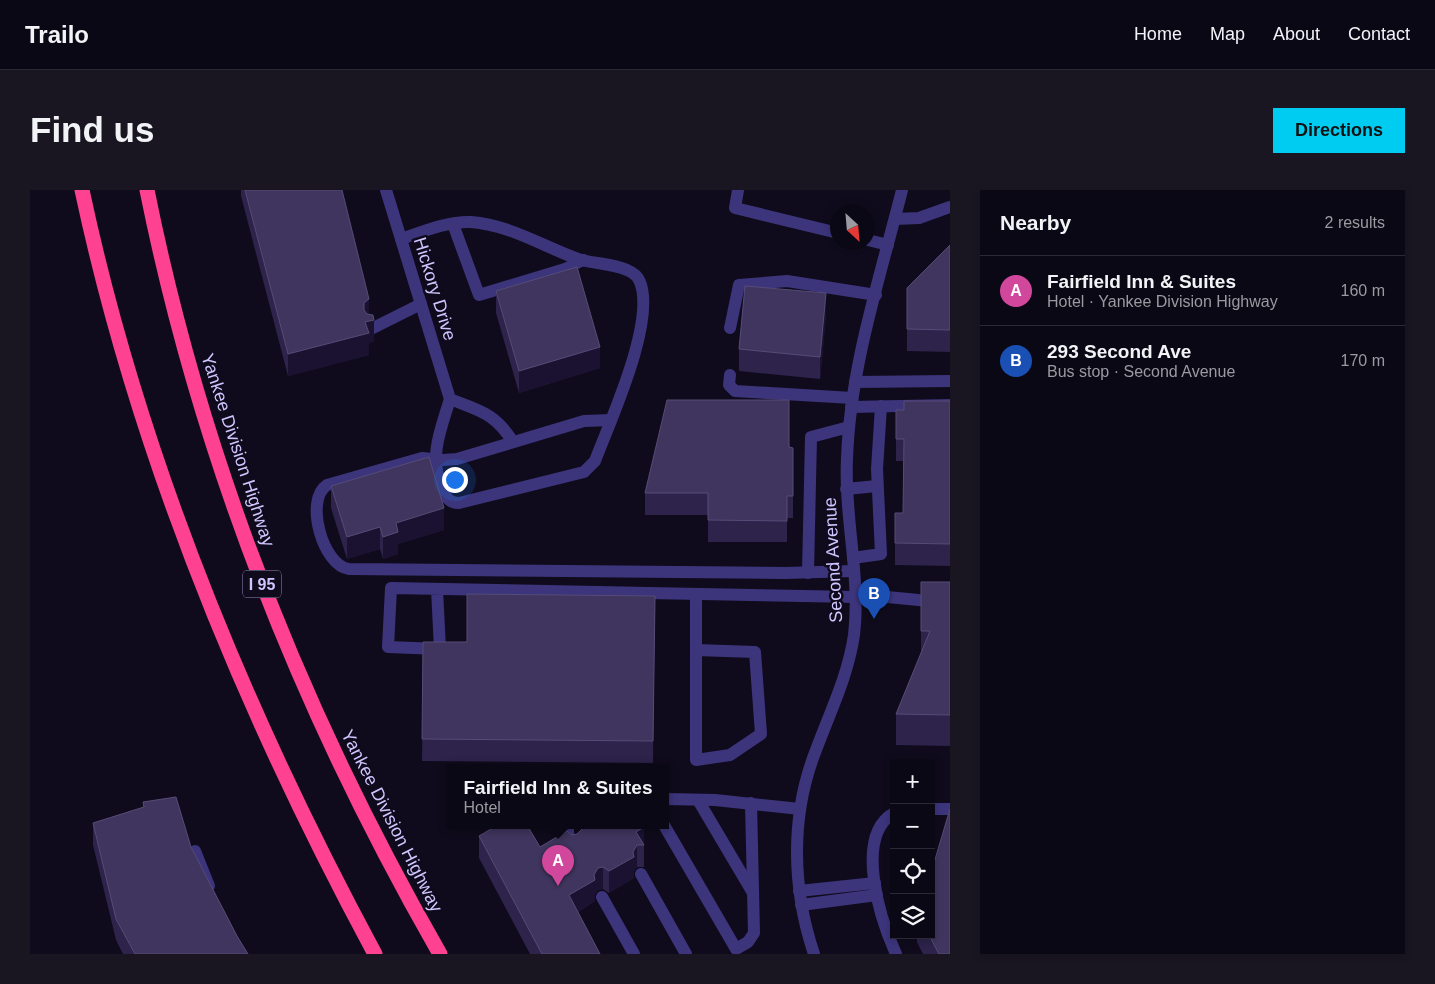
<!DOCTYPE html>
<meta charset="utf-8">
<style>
:root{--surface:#0b0815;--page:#191622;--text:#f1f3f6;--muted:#9a9aa0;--line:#2b2934;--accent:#00ccf1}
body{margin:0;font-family:Arial,sans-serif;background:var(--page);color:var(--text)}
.controls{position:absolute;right:15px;bottom:15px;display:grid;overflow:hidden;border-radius:0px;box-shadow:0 2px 8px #0003}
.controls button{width:45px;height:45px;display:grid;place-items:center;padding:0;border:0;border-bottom:1px solid var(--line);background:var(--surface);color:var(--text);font:25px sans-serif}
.compass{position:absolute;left:800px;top:15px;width:45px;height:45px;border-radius:50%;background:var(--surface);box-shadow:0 2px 8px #0003;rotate:154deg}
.you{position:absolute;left:424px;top:289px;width:18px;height:18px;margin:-12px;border:4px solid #fff;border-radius:50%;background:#1a73e8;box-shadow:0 0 0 8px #1a73e833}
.badge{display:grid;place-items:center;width:32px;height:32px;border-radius:50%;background:var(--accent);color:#fff;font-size:16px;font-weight:700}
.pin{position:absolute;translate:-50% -41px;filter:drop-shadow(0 1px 2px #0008)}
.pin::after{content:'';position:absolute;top:26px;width:18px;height:15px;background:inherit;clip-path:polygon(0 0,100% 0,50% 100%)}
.popup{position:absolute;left:417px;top:574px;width:222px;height:65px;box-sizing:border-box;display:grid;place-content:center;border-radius:0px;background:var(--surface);filter:drop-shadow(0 1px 4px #0005);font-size:16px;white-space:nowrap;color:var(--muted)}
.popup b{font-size:19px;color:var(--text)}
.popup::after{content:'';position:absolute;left:50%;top:100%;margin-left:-10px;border:10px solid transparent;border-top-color:var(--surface)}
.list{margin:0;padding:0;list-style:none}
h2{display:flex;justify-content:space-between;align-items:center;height:65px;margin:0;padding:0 20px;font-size:21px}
h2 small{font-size:16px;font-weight:400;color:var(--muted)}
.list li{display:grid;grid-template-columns:32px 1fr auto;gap:15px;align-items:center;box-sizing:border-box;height:70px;padding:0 20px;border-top:1px solid var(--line)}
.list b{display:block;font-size:19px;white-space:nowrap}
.list p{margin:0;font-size:16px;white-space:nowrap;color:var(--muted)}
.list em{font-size:16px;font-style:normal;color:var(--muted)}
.icon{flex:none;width:28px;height:28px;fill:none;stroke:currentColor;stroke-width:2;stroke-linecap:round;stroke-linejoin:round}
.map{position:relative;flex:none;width:920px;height:764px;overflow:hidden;border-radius:0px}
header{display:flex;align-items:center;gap:30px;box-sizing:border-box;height:70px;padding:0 25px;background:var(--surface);border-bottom:1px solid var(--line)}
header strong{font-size:24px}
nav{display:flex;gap:28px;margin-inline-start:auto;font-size:18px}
.intro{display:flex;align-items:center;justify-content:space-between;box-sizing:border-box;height:120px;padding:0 30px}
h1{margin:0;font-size:35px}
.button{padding:12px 22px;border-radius:0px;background:var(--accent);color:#111;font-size:18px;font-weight:700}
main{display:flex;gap:30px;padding:0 30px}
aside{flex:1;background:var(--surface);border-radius:0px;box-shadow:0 2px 8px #0003}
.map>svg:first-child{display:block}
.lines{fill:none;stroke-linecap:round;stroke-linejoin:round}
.minor{stroke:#3c357c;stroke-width:12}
.highway{stroke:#ff4192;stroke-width:15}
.wall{fill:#2d234b}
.shaded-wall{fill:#1a1230}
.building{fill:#3f355e;stroke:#564c77}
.labels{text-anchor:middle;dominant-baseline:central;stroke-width:5;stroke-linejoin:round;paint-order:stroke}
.shield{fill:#0f0b1c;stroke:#968ebb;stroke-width:1}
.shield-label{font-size:16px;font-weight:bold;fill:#d0c6ff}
.street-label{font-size:18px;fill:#d0c6ff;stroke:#0f0b1c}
</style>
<header>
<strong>Trailo</strong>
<nav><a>Home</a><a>Map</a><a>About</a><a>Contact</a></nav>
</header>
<div class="intro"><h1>Find us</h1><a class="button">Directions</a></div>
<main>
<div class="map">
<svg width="920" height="764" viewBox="0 0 920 764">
<rect width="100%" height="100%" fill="#0f0b1c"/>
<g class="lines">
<g class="minor">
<path d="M356,0l64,209"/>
<path d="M708,0l-3,18 103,25"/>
<path d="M865,29l24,-1 31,-11"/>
<path d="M423,34l26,71 86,-26 18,-9"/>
<path d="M371,49c21,-7 47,-18 70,-17 39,3 71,24 107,37 16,5 34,4 49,11 5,2 11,6 13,12 16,40 -30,139 -45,179l-11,11 -125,31c-11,0 -14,-7 -18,-17 -12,-31 0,-57 9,-87"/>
<path d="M838,50l20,5"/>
<path d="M700,138l9,-43 48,-4 89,14"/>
<path d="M341,139l50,-25"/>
<path d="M700,185l-1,10 6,6 117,7"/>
<path d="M825,192l95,-1"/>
<path d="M420,209c30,12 45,14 63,43"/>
<path d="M821,217l99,-2"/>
<path d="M581,230l-27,1 -127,38 -14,1 -21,-2 -95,27c-23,15 -4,81 22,84l436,4 69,-2"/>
<path d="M816,299l31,-3"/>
<path d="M823,368l28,-4 -4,-85 4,-63"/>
<path d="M778,383l3,-136 38,-10"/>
<path d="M407,399l3,60 -52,-2 3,-59 465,9"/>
<path d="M666,404v166l34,-5 31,-21 -6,-82 -59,-2"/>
<path d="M826,404l94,9"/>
<path d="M636,609l49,1 85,9"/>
<path d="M668,610l55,93"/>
<path d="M901,619h18"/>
<path d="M864,623c-41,23 -13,108 2,141"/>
<path d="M538,635v9l5,13"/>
<path d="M634,635l72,124 12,-7 6,-9 -3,-130"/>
<path d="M165,661l14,35"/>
<path d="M611,684l45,80"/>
<path d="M769,701l76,-8"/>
<path d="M572,707l32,57"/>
<path d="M771,715l76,-10"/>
<path d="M784,764c-22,-66 -24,-138 2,-204 14,-38 32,-74 38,-115 7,-59 -10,-117 -7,-176 3,-92 33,-181 55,-269"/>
</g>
<g class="highway">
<path d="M52,0c57,268 163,523 293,764"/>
<path d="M117,0c54,269 157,527 293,764"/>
</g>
</g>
<g class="wall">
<path d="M211,0h101l27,124 5,27 -5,2v12l-81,21 -47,-180z"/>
<path d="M920,55v107l-43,-1v-63z"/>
<path d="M466,101l104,77 -81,25 -23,-80z"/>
<path d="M796,125l-6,64 -81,-8v-22z"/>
<path d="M920,211v165l-55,-1v-52h8v-52h-7v-51h8z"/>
<path d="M759,257l4,1v70h-6v24h-79v-27h-63v-22z"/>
<path d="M301,296l113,44 -46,14v10l-15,5 -3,-10 -33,10 -16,-51z"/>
<path d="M891,392h29v164l-54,-1v-31l25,-60z"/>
<path d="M625,406l-2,167 -231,-2 1,-119h44z"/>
<path d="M113,612l48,45 46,89 11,18h-125l-7,-14 -23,-95v-22l50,-16z"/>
<path d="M551,635l63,2v40h-7l-3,4v7l-25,15 -6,-4 -5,1 -3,4v7l-17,11 22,42h-70l-51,-96v-22l61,11 37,-13 4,-4z"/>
<path d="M901,683l19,81h-27l-6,-12v-7h14z"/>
</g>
<g class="shaded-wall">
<path d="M796,103v22l-6,64v-22z"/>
<path d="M339,109v22l5,-1v21l-5,2v12l-81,21v-22l76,-22v-29z"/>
<path d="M570,157v21l-81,25v-22z"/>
<path d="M414,318v22l-46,14v10l-15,5v-22l13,-14z"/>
<path d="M350,337v22l-33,10v-22z"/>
<path d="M614,637v22v-4h-7v22l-3,4v7l-25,15v-22l24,-19 3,-20z"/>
<path d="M573,677v22l-5,1 -3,4v7l-26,16v-22l29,-27z"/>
</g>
<g class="building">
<path d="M215,0h97l27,109 -5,4v7l3,4 6,1 1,5 -9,2 4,11 -81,21z"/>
<path d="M920,55v85l-43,-1v-41z"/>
<path d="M547,77l23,80 -81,24 -23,-80z"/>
<path d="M715,96l81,7 -6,64 -81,-8z"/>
<path d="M637,210h122v47l4,1v48h-6v25l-79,-1v-27h-63z"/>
<path d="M874,211h46v143l-55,-1v-30h8l1,-74h-8v-29h8z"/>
<path d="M399,267l15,51 -48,15 2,9 -15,5 -3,-10 -33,10 -16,-51z"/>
<path d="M891,392h29v133l-54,-1 34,-83h-9z"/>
<path d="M437,404l188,2 -2,145 -231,-2 1,-97h44z"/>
<path d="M146,607l15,50 46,89 11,18h-113l-19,-35 -23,-96 51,-16 -1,-5z"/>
<path d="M920,619v145h-11l-10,-19h2v-31l3,-1 -3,-6v-24z"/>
<path d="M468,635h29l13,22 27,-16 5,4 5,-1 5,-5 -1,-4h62l1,2 -8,5 8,13h-7l-4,7 1,5 -25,14 -6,-4 -5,1 -4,7 1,5 -26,15 31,59h-58l-63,-118z"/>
</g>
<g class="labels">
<rect class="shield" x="213" y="380.5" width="38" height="27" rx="4"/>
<g class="shield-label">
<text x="232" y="394">I 95</text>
</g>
<g class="street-label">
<text transform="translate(405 99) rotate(73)">Hickory Drive</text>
<text transform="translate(208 260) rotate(72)">Yankee Division Highway</text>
<text transform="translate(803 370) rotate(-93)">Second Avenue</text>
<text transform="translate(362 631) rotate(63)">Yankee Division Highway</text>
</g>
</g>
</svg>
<div class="controls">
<button>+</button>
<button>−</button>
<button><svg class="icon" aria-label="locate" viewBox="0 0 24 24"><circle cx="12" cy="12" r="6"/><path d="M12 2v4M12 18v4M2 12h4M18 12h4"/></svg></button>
<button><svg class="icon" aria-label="layers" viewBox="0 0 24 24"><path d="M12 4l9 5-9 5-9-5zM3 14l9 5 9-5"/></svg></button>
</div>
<svg class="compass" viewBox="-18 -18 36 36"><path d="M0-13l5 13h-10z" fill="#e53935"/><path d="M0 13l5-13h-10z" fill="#9a9aa0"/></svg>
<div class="you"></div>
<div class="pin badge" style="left:528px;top:696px;background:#d1479c">A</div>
<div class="popup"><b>Fairfield Inn &amp; Suites</b>Hotel</div>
<div class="pin badge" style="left:844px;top:429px;background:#1a4fb4">B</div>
</div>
<aside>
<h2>Nearby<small>2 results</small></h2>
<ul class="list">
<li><span class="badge" style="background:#d1479c">A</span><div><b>Fairfield Inn &amp; Suites</b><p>Hotel · Yankee Division Highway</p></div><em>160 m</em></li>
<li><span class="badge" style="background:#1a4fb4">B</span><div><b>293 Second Ave</b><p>Bus stop · Second Avenue</p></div><em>170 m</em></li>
</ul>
</aside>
</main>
